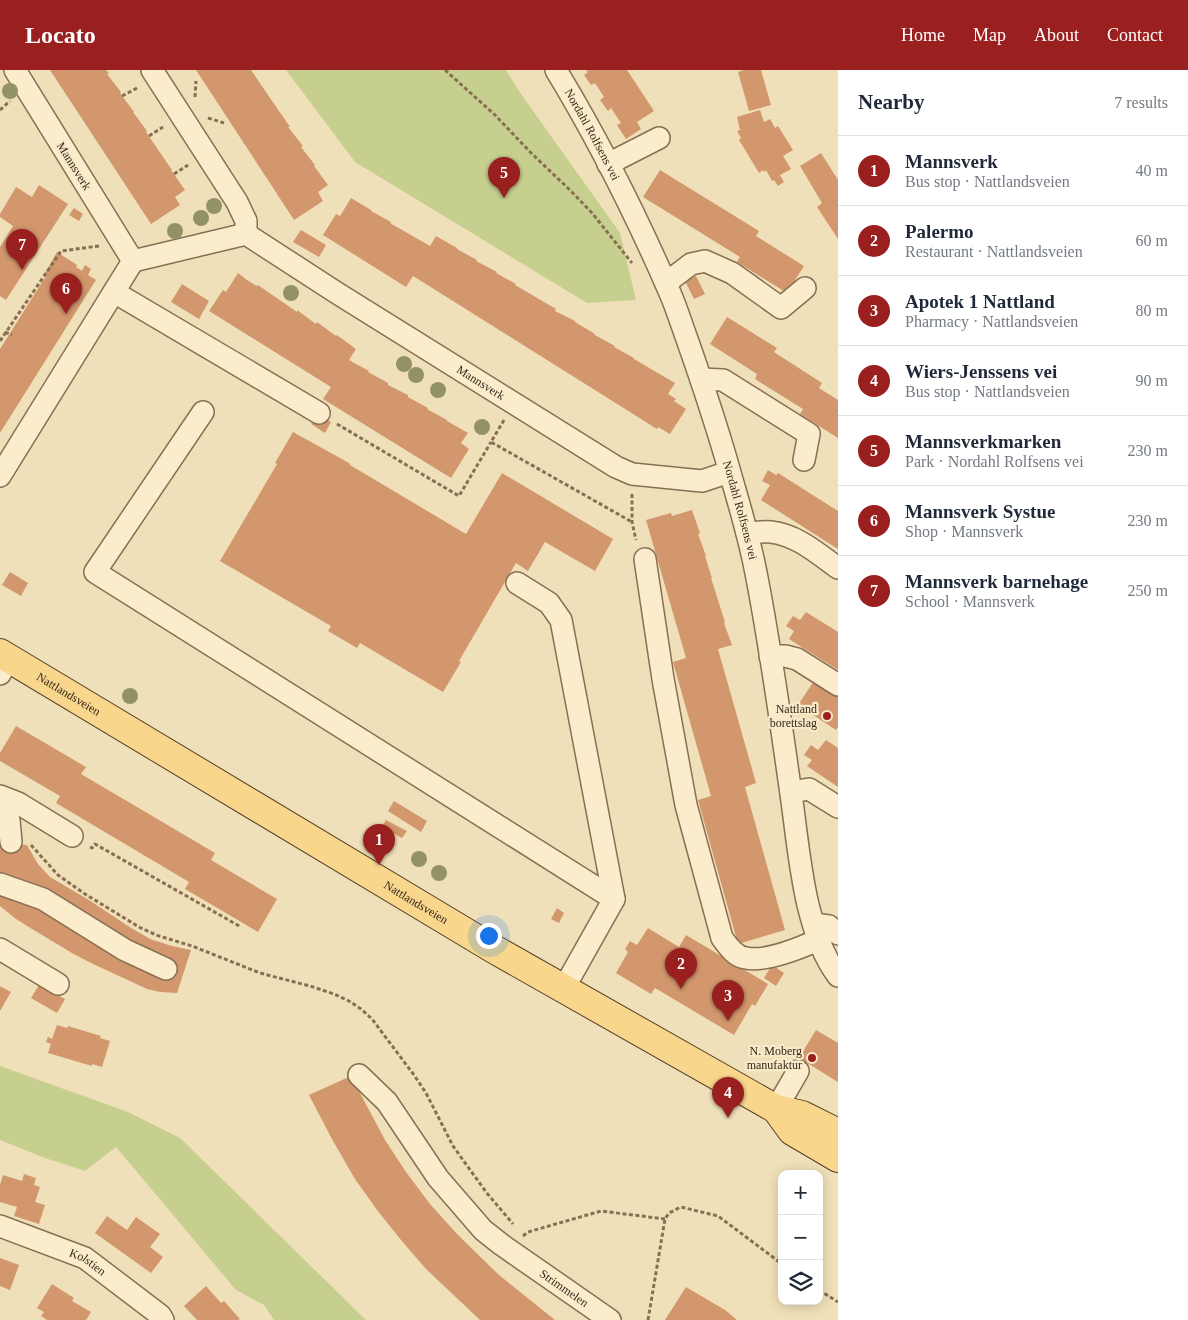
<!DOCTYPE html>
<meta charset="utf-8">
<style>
:root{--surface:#fff;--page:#f2f2f3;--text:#1f2937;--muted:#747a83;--line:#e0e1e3;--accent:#9a1f1f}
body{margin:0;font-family:Georgia,serif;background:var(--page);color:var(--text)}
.controls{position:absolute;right:15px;bottom:15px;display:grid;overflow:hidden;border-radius:10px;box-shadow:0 2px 12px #0003}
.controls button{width:45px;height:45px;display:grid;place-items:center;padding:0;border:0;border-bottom:1px solid var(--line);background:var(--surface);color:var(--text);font:25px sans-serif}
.you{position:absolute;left:488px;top:865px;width:18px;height:18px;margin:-12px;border:4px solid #fff;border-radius:50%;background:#1a73e8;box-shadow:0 0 0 8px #1a73e833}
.badge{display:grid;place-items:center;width:32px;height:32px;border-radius:50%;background:var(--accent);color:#fff;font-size:16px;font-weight:700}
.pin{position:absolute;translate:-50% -41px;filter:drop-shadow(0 1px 2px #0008)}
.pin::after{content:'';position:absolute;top:26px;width:18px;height:15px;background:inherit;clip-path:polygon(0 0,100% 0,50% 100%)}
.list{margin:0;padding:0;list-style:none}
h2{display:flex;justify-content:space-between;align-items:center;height:65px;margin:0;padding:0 20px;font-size:21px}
h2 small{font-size:16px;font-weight:400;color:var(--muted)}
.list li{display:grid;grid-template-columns:32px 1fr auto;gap:15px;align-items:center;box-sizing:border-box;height:70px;padding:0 20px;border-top:1px solid var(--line)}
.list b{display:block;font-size:19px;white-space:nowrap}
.list p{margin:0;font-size:16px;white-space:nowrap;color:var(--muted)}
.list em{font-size:16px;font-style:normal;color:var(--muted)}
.icon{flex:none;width:28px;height:28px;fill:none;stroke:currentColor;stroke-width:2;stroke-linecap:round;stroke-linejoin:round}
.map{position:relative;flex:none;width:838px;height:1250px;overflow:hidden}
header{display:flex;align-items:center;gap:30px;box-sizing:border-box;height:70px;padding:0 25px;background:var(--accent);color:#fff}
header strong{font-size:24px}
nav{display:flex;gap:28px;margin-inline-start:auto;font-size:18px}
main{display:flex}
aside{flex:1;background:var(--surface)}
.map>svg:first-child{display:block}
.green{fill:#c6cf8d}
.building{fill:#d2976c}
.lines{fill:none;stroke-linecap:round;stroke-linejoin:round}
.minor-casing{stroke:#886f53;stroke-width:24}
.major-casing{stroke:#543d28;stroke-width:30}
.path{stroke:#886f53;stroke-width:3;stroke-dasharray:4 2.5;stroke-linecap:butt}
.minor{stroke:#fbedcc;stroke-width:21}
.major{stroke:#f8d78c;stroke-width:28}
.tree{fill:#929264}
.poi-dot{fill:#9a1f1f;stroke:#f8eac9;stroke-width:2}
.labels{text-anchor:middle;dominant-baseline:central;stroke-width:4.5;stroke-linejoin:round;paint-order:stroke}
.street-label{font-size:12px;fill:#352719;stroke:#f8eac9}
.poi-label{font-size:12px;fill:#352719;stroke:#f8eac9;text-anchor:end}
</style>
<header>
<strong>Locato</strong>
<nav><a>Home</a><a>Map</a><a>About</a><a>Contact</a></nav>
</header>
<main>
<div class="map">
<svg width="838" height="1250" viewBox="0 0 838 1250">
<rect width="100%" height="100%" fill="#f0e0b9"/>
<g class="green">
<path d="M286,0h220l15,24 99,139 16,67 -49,3 -232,-141z"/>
<path d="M0,996l128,46 52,26 186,182h-92l-10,-15 -28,-15 -120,-143 -31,24 -40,-13 -45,-18z"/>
</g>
<g class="building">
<path d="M50,0h56l3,3 -2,1 14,18 -1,1 14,19h-1l14,19 -1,1 26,38h-1l14,20 -10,7 5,8 -29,19z"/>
<path d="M196,0h55l39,57h-2l15,19 -2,1 14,18 -1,1 14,19 -10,7 5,9 -29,19z"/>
<path d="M586,0h41l27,41 -17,11 4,7 -15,10 -9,-14 4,-2 -10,-15 -3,3 -8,-11 4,-3 -9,-14 -4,2 -7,-10 4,-3z"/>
<path d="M744,0h17l10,35 -22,6 -11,-39z"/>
<path d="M760,40l4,12 6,-3 5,9 3,-2 15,24 -10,6 8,13 -11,6 4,7 -6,4 -4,-6 -2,1 -6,-11 -2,2 -1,-2 -4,3 -20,-33 2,-2 -4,-7 3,-1 -3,-13z"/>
<path d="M821,83l17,27v59l-21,-32 5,-4 -22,-37z"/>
<path d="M660,100l99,61 -3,5 48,30 -17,27 -50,-31 3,-5 -97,-60z"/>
<path d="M39,115l29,19 -62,96 -6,-4v-49l13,-21 -13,-9v-3l16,-27 16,10z"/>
<path d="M351,128l20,12v1l20,11 -1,1 40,23 6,-10 21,12v1l20,11 -1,1 21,11 -1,1 20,11 -1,1 41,24 -1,2 20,10v1l20,12v1l20,11 -1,1 20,11v1l41,24 -7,11 8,5 -2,2 12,8 -16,25 -12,-7 -1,2 -244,-153 -7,11 -83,-52 13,-21 4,2z"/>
<path d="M74,138l9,6 -4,7 -10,-6z"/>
<path d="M301,160l25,15 -7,12 -26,-15z"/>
<path d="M57,182l20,13 -1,2 6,4 3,-6 6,4 -3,6 8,5 -96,153v-84l46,-73 -2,-1z"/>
<path d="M238,203l9,7 10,6 1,-1 39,27v-2l19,14 1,-2 19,14 1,-1 19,14 -7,11 20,11 -1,1 20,11v2l20,10v2l20,11 -1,1 20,11v1l21,12 -7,10 8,6 -18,29 -128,-79 8,-12 -122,-76 14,-21 3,2z"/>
<path d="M696,206l9,18 -11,5 -9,-18z"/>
<path d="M182,214l27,17 -10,18 -28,-17z"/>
<path d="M727,247l50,31 -3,4 48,31 -3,5 19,12v38l-38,-24 3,-5 -48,-30 2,-5 -47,-30z"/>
<path d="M317,344l14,8 -6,11 -14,-9z"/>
<path d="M293,362l56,31 1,2 116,69 36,-61 111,66 -18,32 -50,-29 -17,29 -12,-8 -57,98 2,1 -18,30 -83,-49 -3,5 -29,-17 3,-5 -111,-65 57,-97 -2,-1z"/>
<path d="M768,400l8,5 2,-2 60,38v38l-77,-49 9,-15 -8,-4z"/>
<path d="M692,440l8,23 -2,1 8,22h-1l7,22h-1l14,44 -1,1 8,22 -14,4 38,134 -11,4 40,143 -47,14 -40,-144 13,-4 -38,-134 13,-4 -40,-138 25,-7 1,3z"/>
<path d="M10,502l18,11 -7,13 -19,-11z"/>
<path d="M806,542l32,20v38l-49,-31 5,-8 -8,-5 7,-10 7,4z"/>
<path d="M814,611l24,16v30l-2,3 -38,-25z"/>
<path d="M16,656l70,41 -5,7 134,79 -4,7 66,39 -19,33 -73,-43 4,-7 -133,-79 4,-7 -60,-35v-8z"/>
<path d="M826,670l12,8v39l-31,-21 5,-6 -8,-5 7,-10 7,5z"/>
<path d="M394,731l33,20 -6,11 -33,-21z"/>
<path d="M386,750l21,11 -5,7 -20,-11z"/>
<path d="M1,773l26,2 11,19 12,13 39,23 39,26 22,13 22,7 19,4 -14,43 -17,-1 -13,-3 -56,-26 -19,-10 -40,-24 -16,-10 -16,-13v-61z"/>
<path d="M557,838l7,5 -5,10 -8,-4z"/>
<path d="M648,858l31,19 7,-12 82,49 -13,22 -3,-2 -18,31 -79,-47 -4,6 -35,-21 12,-21 -3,-3 5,-8 7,4z"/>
<path d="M772,895l12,8 -8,13 -12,-8z"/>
<path d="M39,915l26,14 -8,14 -26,-15z"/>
<path d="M0,916l11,6 -11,19z"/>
<path d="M57,955l10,3 1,-2 33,10 -1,2 10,3 -8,26 -10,-3v2l-44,-13 3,-9 -5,-2 2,-5 4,2z"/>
<path d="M816,960l22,13v39l-39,-24z"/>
<path d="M351,1006l34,64 21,32 24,32 27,30 42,41 56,45h-75l-54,-51 -25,-29 -24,-30 -22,-31 -22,-38 -24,-46z"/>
<path d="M24,1104l12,4 -2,7 6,2 -5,15 10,3 -6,19 -25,-8 3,-9 -17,-5v-17l3,-10 19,6z"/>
<path d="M107,1146l20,14 9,-13 24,17 -10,13 13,10 -12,16 -56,-40z"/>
<path d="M0,1188l19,7 -9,25 -10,-4z"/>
<path d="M52,1214l22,14 -2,3 19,11 -5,8h-39l-6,-4 3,-4 -7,-4z"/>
<path d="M206,1216l15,17 3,-2 16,18 -2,1h-41l-13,-14z"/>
<path d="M686,1217l39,23 12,10h-72z"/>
</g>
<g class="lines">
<defs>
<g id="minor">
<path d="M152,0l85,132 9,19v13"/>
<path id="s1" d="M556,0c43,71 81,147 114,223 7,16 12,33 18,49 14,40 27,79 39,120 10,36 22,73 29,111 14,71 24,143 34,214 9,58 12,141 48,189"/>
<path d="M608,94l51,-26"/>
<path id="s2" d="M133,191l113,-27 91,59 279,174 16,7 70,7 27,-9"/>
<path d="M666,213l25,-19 14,-3 27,12 49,35 24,-20"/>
<path d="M114,222l205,121"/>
<path d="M701,309l22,1 86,54 -5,26"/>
<path d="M203,342l-108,160 519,327"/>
<path d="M0,406l133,-215 -118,-191"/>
<path d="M747,463c8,0 16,-2 24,-1 26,3 46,21 67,36"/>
<path d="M645,489l18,120 23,126 36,133c6,8 13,19 24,20 19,4 54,-10 72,-18"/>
<path d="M517,513l32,20 12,17 53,279 -50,89"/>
<path d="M770,586h15l12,3 41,26"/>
<path d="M0,604l9,-16"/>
<path d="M791,722l18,-3 29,18"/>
<path d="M0,726l18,7 54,33"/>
<path d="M0,733l9,17 2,22"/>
<path d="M0,814l43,15 82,51 41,19"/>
<path d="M814,854l15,2 9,8"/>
<path d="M0,879l58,35"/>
<path id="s3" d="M359,1005l28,27 51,76 45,52 19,15 108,75"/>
<path d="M776,1039l22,-38"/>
<path id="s4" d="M0,1156l85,32 75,57 3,5"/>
</g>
<g id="major">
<path id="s5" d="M0,583l492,295 284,161 26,6 36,18"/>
<path d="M776,1039l16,22 46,27"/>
</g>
</defs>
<use href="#minor" class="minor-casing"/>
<use href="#major" class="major-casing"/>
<g class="path">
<path d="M445,0l50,45 37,39 38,36 22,23 40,50"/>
<path d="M122,26l17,-9"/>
<path d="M195,27l1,-16"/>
<path d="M0,40l10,-9"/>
<path d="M208,48l16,5"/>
<path d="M149,66l14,-9"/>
<path d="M174,104l14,-9"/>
<path d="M5,262l7,3"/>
<path d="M0,271l61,-90 38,-5"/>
<path d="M504,350l-13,22 141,80"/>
<path d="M337,354l122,72 32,-54"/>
<path d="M632,424v28l4,18"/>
<path d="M31,775l27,30 27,19 54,33 17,8 36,11 68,27 50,13 24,8 15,7 12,8 11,10 42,56 12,18 27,53 33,46 27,32"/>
<path d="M90,777l2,1 3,-4 146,83"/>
<path d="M523,1166l5,-4 73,-21 64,8"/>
<path d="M819,1220l19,12"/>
<path d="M648,1250l17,-101 4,-6 12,-6 37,9 64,48"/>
</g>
<use href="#minor" class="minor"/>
<use href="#major" class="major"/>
</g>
<g class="tree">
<circle cx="10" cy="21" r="8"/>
<circle cx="214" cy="136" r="8"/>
<circle cx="201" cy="148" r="8"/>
<circle cx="175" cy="161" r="8"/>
<circle cx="291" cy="223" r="8"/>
<circle cx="404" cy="294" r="8"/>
<circle cx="416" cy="305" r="8"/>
<circle cx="438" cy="320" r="8"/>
<circle cx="482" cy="357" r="8"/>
<circle cx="130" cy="626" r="8"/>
<circle cx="419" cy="789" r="8"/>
<circle cx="439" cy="803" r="8"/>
</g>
<g class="poi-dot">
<circle cx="827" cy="646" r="5"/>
<circle cx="812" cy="988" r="5"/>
</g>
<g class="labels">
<g class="street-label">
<text stroke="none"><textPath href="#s1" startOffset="74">Nordahl Rolfsens vei</textPath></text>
<text transform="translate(74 96) rotate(58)">Mannsverk</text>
<text stroke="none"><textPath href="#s2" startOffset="394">Mannsverk</textPath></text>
<text stroke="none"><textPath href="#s1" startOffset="479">Nordahl Rolfsens vei</textPath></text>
<text stroke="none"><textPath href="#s5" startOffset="80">Nattlandsveien</textPath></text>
<text stroke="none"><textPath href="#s5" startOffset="485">Nattlandsveien</textPath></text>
<text stroke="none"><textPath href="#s4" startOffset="95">Kolstien</textPath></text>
<text stroke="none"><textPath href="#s3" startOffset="299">Strimmelen</textPath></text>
</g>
<g class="poi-label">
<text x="817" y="639">Nattland<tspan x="817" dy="14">borettslag</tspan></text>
<text x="802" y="981">N. Moberg<tspan x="802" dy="14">manufaktur</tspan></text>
</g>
</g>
</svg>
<div class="controls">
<button>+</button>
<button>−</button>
<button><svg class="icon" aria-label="layers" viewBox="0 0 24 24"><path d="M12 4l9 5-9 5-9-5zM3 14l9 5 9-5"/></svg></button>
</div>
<div class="you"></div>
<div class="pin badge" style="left:379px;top:795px">1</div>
<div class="pin badge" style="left:681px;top:919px">2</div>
<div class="pin badge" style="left:728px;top:951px">3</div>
<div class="pin badge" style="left:728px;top:1048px">4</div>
<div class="pin badge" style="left:504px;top:128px">5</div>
<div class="pin badge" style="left:66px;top:244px">6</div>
<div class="pin badge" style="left:22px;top:200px">7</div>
</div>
<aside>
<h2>Nearby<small>7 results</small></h2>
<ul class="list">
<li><span class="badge">1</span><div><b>Mannsverk</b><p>Bus stop · Nattlandsveien</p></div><em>40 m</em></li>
<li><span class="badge">2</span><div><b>Palermo</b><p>Restaurant · Nattlandsveien</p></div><em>60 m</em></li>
<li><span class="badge">3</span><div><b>Apotek 1 Nattland</b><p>Pharmacy · Nattlandsveien</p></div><em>80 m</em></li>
<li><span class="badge">4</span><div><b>Wiers-Jenssens vei</b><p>Bus stop · Nattlandsveien</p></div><em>90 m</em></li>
<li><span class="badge">5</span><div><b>Mannsverkmarken</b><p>Park · Nordahl Rolfsens vei</p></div><em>230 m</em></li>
<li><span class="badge">6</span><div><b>Mannsverk Systue</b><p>Shop · Mannsverk</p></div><em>230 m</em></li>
<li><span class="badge">7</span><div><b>Mannsverk barnehage</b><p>School · Mannsverk</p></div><em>250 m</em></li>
</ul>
</aside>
</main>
